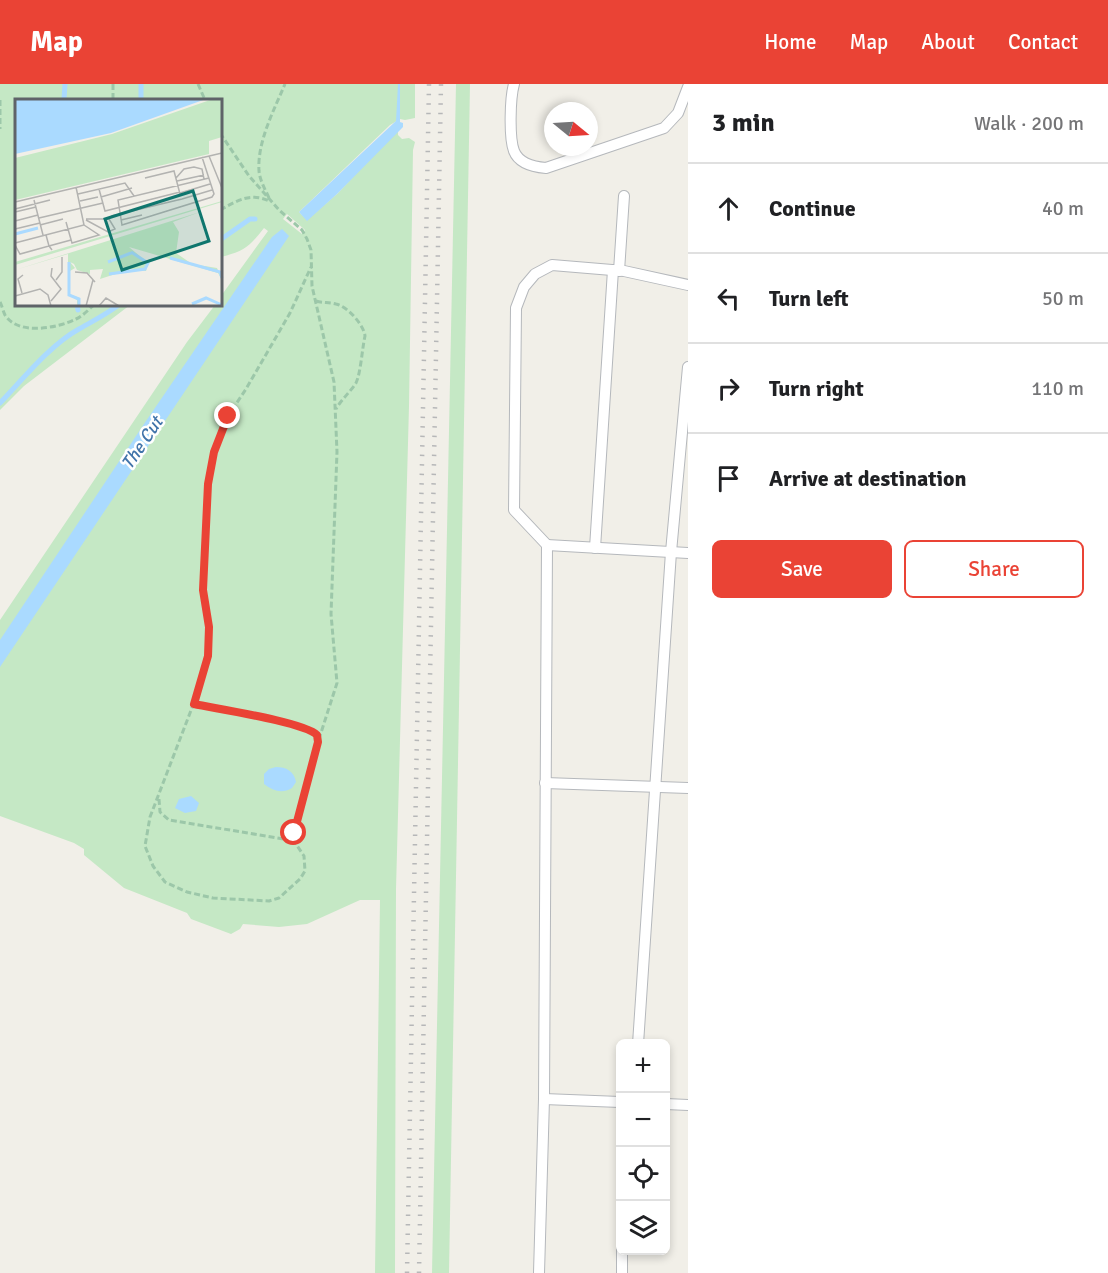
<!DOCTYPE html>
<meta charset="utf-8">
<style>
:root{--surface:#fff;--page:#f6f6f6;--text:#202124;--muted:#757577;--line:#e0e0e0;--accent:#ea4335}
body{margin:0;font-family:Signika,sans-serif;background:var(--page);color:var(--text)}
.controls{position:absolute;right:18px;bottom:18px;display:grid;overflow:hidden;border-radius:9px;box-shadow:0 3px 9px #0003}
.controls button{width:54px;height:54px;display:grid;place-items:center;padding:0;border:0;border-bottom:2px solid var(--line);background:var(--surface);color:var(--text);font:30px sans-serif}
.compass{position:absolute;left:544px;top:18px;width:54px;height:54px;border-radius:50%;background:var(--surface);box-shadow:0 3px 9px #0003;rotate:108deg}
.stop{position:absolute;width:18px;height:18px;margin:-14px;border:4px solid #ea4335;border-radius:50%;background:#fff}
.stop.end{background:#ea4335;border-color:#fff;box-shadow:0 2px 6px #0008}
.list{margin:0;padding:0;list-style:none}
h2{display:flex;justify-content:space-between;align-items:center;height:78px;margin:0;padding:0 24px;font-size:26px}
h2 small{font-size:20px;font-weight:400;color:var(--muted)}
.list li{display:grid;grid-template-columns:39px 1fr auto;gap:18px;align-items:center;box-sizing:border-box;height:90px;padding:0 24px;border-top:2px solid var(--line)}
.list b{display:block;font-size:22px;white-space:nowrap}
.list em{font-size:20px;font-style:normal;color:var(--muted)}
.actions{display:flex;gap:12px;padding:18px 24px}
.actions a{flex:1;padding:14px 0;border:2px solid var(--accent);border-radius:9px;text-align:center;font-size:21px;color:var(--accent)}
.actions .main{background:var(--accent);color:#fff}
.icon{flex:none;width:33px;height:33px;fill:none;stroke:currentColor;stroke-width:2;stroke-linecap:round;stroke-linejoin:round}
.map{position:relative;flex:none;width:688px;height:1189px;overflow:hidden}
header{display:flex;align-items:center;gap:36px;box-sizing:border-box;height:84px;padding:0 30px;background:var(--accent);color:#fff}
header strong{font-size:28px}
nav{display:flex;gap:33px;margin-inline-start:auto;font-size:21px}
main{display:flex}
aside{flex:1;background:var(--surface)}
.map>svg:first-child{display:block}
.green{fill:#c5e8c5;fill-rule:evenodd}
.water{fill:#aadaff}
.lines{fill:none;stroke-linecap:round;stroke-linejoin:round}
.stream{stroke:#aadaff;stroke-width:5}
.service-casing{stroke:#b5b8bc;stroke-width:12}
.path{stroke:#9cc7a9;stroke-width:3;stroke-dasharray:6 3;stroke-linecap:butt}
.service{stroke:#fff;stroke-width:10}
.rail{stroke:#b6b7b8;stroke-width:4.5;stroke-dasharray:1.5 8;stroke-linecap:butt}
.route{stroke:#ea4335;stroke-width:8}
.labels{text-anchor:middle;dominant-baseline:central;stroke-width:5;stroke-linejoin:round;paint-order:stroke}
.water-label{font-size:18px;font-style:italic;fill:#4174aa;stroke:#fff}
.inset-river{fill:none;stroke:#aadaff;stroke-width:3}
.inset-road{fill:none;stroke:#b3b3b1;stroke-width:1.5}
.view{fill:#0f766e;fill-opacity:0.15;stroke:#0f766e;stroke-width:3}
.inset-edge{fill:none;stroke:#5f6368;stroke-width:3}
</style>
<header>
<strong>Map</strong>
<nav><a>Home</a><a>Map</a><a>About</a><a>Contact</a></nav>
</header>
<main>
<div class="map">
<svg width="688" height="1189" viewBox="0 0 688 1189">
<rect width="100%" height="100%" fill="#f1efe8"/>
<g class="green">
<path d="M0,0h415v34l-10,2 -5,-1 -10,6 -91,87 8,8 30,-26 61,-64v5l4,4 7,-1 6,4 -2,8 -4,256 -13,483 -1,384h-20l5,-373h-20l-53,24 -28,3 -36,-3 -3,5 -9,5 -40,-15 -4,-6 -63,-25 -40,-33v-6l-10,-6 -74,-27v-196l187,-278 28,-37 5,-1 1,-8 47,-65 -4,-3c-15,19 -19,23 -43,29l-1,-157h-204v204l114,1 -106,81 -24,24zM287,130l18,16 -3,4 -19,-15z"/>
<path d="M456,0h14l-21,1189h-17z"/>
</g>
<g class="water">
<path d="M398,0h2v38l3,1v4l-66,67 -30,27 -8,-9 97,-91z"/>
<path d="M282,145l7,7 -289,431v-27l146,-219 126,-184z"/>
<path d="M276,683c10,0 18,4 20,15l-4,6c-10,6 -19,3 -28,-4v-10l5,-5z"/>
<path d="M191,712l8,7 -3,8 -11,2 -10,-5 4,-9z"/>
</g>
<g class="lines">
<g class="stream">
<path d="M64,15l1,-15"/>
<path d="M141,16v-16"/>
<path d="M220,156l30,-21h5"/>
<path d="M77,220l1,6"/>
<path d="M0,319c23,-24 50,-58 79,-74 14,-8 28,-15 41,-25"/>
</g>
<defs>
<g id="service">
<path d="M514,0c-4,14 -5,54 0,67 5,13 20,16 32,17l118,-40 14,-15 10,-26"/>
<path d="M619,187l5,-75"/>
<path d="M547,461l141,8"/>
<path d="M595,464l18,-278"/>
<path d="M545,699l143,5"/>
<path d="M638,960l33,-492 17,-185"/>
<path d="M544,1015l76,3"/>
<path d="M666,1020l22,1"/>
<path d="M539,1189l5,-174 3,-554 -33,-35 2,-202 8,-21 11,-13 17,-9 72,6 64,14"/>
<path d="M622,1189v-23"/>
</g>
</defs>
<use href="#service" class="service-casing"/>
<g class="path">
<path d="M113,0v16"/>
<path d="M198,0l7,16"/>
<path d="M0,16v29"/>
<path d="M220,49l29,43 30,34 23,20 5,9 4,11 1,36 22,96 3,70 -6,162 6,69 -19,59 -24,91 2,11 8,12 1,15 -5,8 -21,19 -10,3 -56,-3 -26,-6 -22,-10 -12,-16 -8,-20 5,-29 50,-130 8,-31 1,-29 -6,-37 1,-55 4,-51 6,-32 14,-36 18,-27 44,-76 21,-46"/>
<path d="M269,114c-4,-9 -9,-17 -10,-27 -2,-29 15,-61 26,-87"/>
<path d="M220,126c17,-9 30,-18 49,-9"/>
<path d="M316,217c7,2 13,1 20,3 11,2 28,21 29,32 -3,13 -4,36 -9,47 -5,8 -15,17 -20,26"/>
<path d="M0,218c2,4 3,9 5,13 13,21 53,13 71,4 7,-3 13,-10 19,-15"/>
<path d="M194,620c23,5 110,18 123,31l1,5"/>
<path d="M159,715l1,13 9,8 115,19 6,-2 3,-3"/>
</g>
<use href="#service" class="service"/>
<g class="rail">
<path d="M407,1189l22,-1189"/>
<path d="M419,1189l22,-1189"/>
</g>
</g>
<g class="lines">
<path class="route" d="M228,332l-14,36 -6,32 -5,106 6,37 -1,29 -14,48c23,5 110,18 123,31l1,7 -24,91"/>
</g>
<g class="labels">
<g class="water-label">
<text transform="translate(142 359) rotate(-56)">The Cut</text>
</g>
</g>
<g transform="translate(15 15)">
<rect width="207" height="207" fill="#f1efe8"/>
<path d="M198,0h9v38l-13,4v13l-194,46v-42l97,-24zM207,102v1l-207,63v-3zM185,113l-27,10 6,10 -3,21 16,11 25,4 5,12 -4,-7 -89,-26 19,16 -2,8 -15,-2 -31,10 3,-10 -13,1v4l-13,-4 -3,-6 -4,-2 5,6 -5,3 -1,23 11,4 -3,8v-6l-9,-5v-41l-53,16z" fill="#c5e8c5"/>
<path d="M0,0h191l-95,34 -96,21z" fill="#aadaff"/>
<path class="inset-river" d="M0,135l23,-6M155,159l50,14 2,6M54,163v33l10,4v7M93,163l23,-9M94,175l36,-5 3,-6 -17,-11M177,205l14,-6 16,7"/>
<path class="inset-road" d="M194,57l13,32M187,58l12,37 -2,3 -90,28 -4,-25 91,-22M130,79l29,-7 6,23M161,79l8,-9 10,-2 8,2 2,10M162,82l27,-6M84,90l6,22 75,-19M165,94l30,-9M63,95l47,-11 9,13M86,98l31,-9M167,100l30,-9M19,101l9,35M65,102l18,-4M0,103l207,-49M0,110l35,-9M0,113l21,-5M96,117l71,-17M24,119l64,-15M71,120h23l6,10 -7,3 -22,-12M106,121l21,-5M0,122l23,-6M51,123l6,21 27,-8 -15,-10M25,126l23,-6M0,130l25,-6M0,144l69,-18 -8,-38M0,146l5,9 29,-8 -3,-11M37,151l-3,-4 22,-6M60,173l12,1 8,9M41,181l6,-8v-15M7,194l-4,-14 5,-4M0,197l25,-7 8,6 3,11M36,202l10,-12 -10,-13 1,-8M71,207l7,-26M84,207l7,-8 13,8"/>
<path class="view" d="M178,92l16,50 -87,29 -17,-51z"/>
<rect width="207" height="207" class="inset-edge"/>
</g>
</svg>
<div class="controls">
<button>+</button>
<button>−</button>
<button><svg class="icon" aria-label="locate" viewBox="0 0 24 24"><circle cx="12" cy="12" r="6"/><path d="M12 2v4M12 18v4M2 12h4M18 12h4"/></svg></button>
<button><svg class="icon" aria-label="layers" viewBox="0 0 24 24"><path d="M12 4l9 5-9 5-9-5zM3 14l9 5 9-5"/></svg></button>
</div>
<svg class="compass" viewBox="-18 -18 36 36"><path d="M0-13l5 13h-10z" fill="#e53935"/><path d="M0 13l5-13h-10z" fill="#757577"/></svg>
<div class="stop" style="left:294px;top:749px"></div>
<div class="stop end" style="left:228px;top:332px"></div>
</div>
<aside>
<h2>3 min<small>Walk · 200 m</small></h2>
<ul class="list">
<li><svg class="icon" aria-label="ahead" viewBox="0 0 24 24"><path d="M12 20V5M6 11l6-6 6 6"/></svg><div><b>Continue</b></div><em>40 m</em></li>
<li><svg class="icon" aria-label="left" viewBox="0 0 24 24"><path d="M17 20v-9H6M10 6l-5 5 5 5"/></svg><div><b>Turn left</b></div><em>50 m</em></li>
<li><svg class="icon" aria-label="right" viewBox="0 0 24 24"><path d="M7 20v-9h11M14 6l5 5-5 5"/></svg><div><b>Turn right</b></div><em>110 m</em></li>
<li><svg class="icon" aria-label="arrive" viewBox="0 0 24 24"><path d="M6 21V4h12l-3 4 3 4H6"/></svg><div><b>Arrive at destination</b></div></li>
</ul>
<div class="actions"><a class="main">Save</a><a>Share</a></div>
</aside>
</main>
